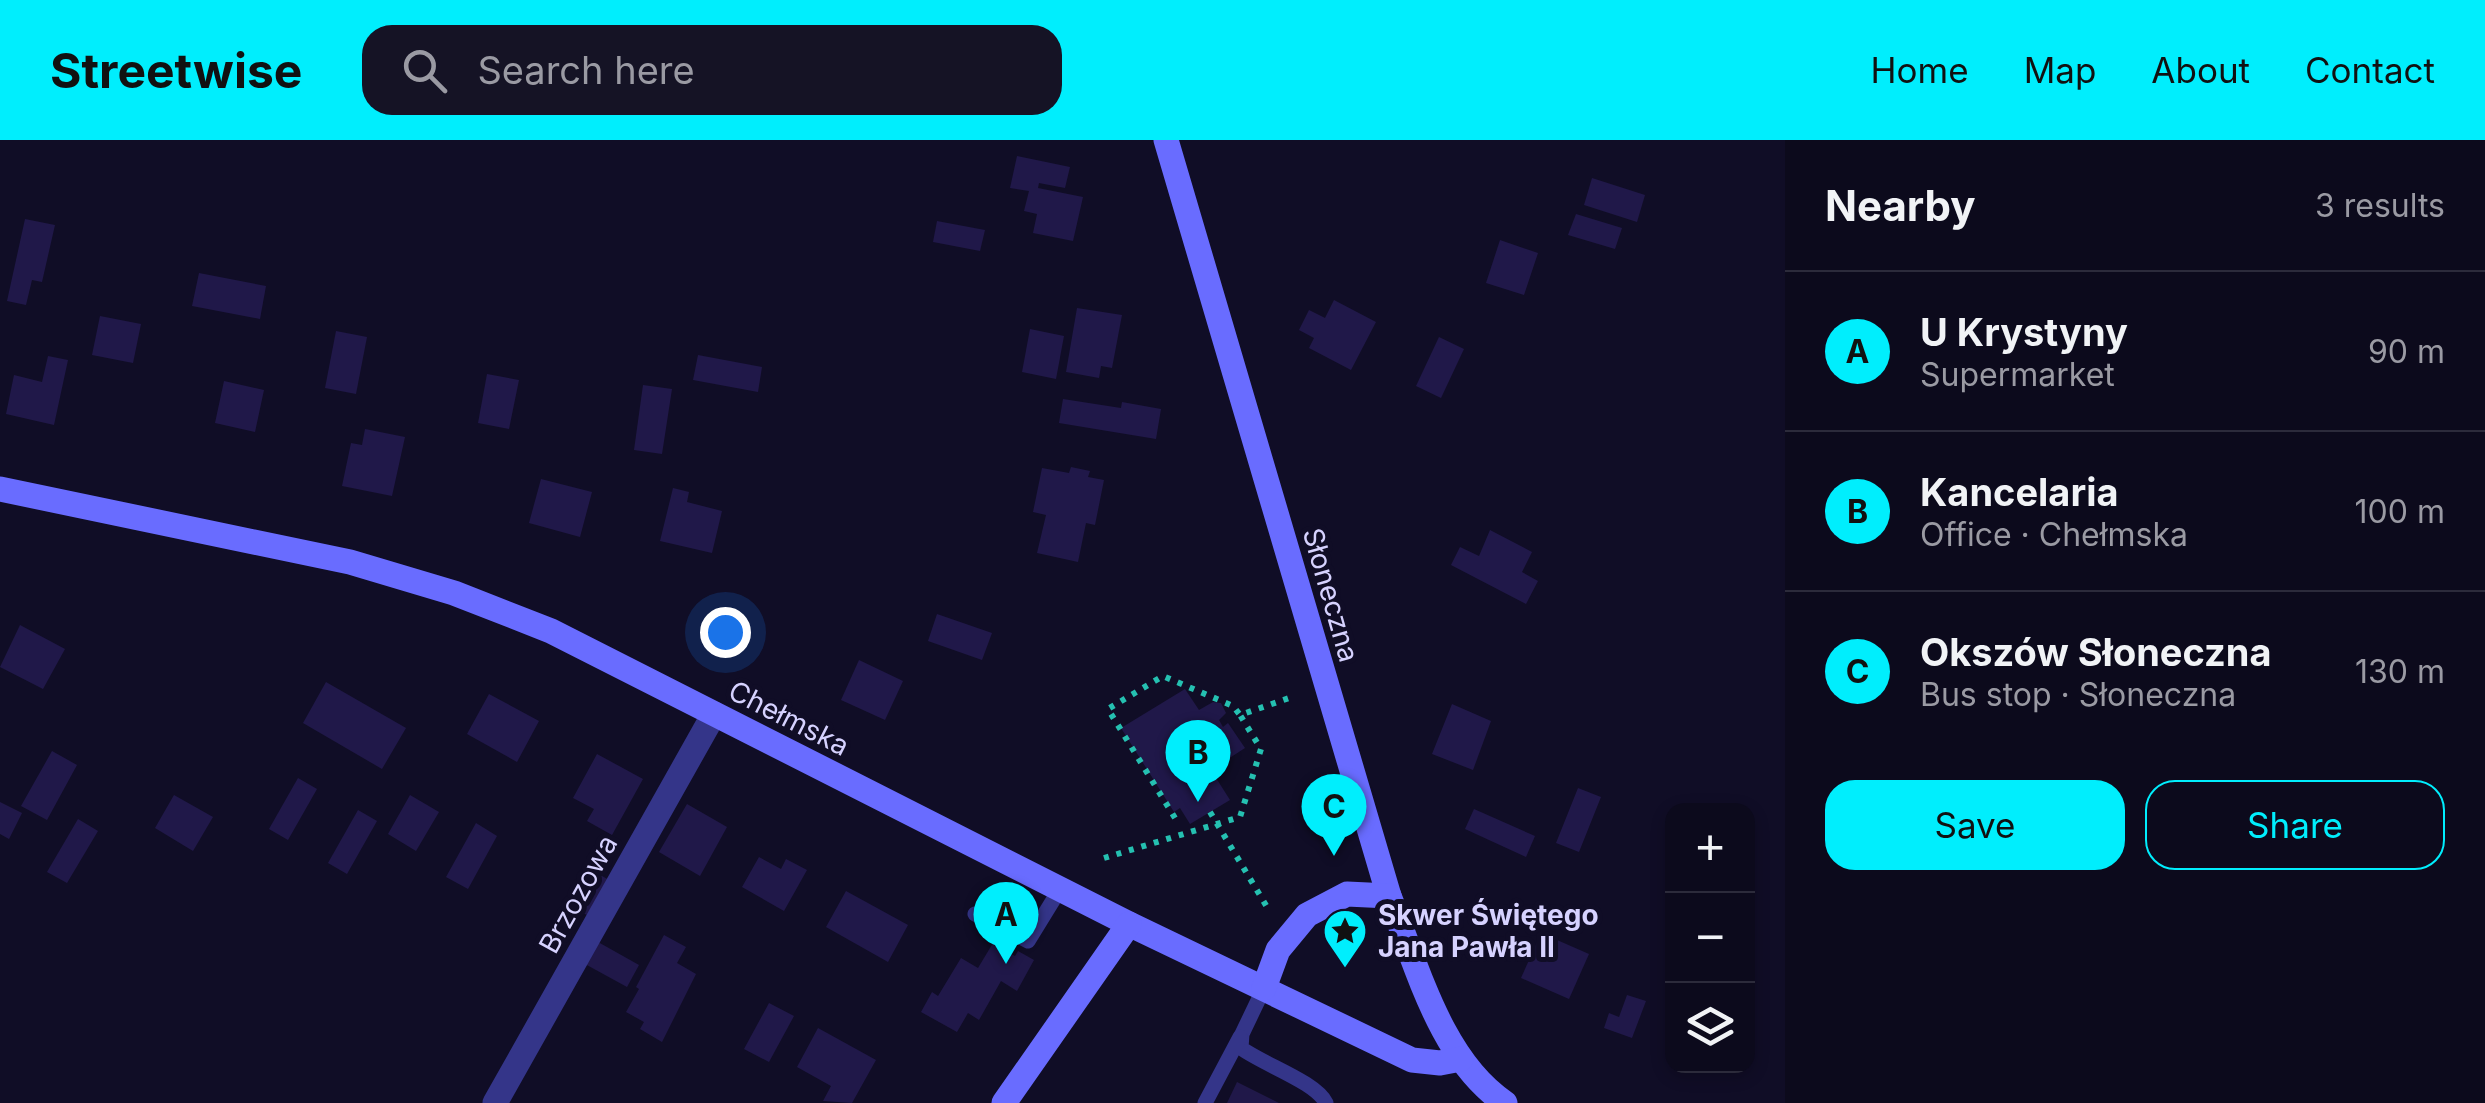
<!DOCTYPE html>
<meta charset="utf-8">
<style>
:root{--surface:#0c0a1c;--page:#151325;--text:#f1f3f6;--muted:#9a9aa3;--line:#2c2b3b;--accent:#00eefd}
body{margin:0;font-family:Inter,sans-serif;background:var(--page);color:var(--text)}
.controls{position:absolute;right:30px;bottom:30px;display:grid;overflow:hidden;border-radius:20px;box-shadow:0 5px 15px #0003}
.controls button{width:90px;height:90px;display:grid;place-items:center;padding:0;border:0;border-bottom:2px solid var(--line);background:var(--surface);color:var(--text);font:50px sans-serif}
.you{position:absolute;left:725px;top:492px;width:35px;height:35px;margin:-25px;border:8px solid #fff;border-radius:50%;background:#1a73e8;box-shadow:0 0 0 15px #1a73e833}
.badge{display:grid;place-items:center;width:65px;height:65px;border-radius:50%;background:var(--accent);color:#111;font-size:32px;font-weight:700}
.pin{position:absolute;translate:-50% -82px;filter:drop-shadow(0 2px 5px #0008)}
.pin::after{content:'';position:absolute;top:52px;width:35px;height:30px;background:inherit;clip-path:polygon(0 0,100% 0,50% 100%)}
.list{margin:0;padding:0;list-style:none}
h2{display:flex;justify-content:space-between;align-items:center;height:130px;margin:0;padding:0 40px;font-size:42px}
h2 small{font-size:32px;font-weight:400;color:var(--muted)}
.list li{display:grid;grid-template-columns:65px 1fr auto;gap:30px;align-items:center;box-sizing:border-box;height:160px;padding:0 40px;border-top:2px solid var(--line)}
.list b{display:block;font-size:38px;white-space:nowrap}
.list p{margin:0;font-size:32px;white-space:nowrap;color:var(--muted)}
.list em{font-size:32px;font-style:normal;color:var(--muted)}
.actions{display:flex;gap:20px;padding:30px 40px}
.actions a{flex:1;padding:22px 0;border:2px solid var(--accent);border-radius:30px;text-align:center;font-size:35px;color:var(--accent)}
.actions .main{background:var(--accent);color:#111}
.icon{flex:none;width:55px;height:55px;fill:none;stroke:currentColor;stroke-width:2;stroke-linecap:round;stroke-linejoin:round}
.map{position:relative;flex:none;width:1785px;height:963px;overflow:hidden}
header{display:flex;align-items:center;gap:60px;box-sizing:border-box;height:140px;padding:0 50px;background:var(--accent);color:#111}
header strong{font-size:48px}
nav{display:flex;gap:55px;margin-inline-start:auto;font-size:35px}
.search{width:700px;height:90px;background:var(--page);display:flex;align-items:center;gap:25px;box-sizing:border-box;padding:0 35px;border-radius:30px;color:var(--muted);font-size:38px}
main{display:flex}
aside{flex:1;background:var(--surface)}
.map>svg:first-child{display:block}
.building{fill:#201849}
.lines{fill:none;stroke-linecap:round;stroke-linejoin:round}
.path{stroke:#25c0b1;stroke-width:6;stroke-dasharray:5 8;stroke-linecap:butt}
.lane{stroke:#343589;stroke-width:15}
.street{stroke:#343589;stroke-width:25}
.secondary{stroke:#696cff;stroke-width:25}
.labels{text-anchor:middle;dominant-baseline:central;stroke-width:10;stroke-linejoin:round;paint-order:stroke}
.street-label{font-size:28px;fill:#d6d2ff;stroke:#100d26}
.poi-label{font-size:28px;font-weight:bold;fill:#d6d2ff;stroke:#100d26;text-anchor:start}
</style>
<header>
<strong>Streetwise</strong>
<div class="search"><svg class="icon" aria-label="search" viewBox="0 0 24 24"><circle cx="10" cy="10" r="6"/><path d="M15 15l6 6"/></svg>Search here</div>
<nav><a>Home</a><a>Map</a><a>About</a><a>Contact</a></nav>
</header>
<main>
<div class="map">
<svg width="1785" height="963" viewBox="0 0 1785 963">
<rect width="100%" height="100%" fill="#100d26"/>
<g class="building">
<path d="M1017,16l53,11 -5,21 -26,-5 -1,5 45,9 -10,44 -40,-8 4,-19 -13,-3 5,-20 -19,-3z"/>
<path d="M1592,38l53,17 -8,27 -53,-17z"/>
<path d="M1576,74l46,14 -7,21 -47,-14z"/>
<path d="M25,79l30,6 -13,57 -10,-2 -6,25 -19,-4z"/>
<path d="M937,81l48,9 -5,21 -47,-9z"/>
<path d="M1500,100l38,13 -14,42 -38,-12z"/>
<path d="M199,133l67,13 -6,33 -68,-13z"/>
<path d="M1334,160l42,22 -25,48 -42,-22 5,-10 -15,-8 10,-20 16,8z"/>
<path d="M1077,168l45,7 -10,53 -11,-2 -2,12 -33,-6z"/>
<path d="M100,176l41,8 -8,39 -41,-8z"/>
<path d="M1030,189l34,7 -8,43 -34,-7z"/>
<path d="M336,191l31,6 -11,57 -31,-6z"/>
<path d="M1439,197l25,12 -23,49 -25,-12z"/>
<path d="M698,215l64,12 -4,25 -65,-12z"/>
<path d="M48,216l20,4 -14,65 -48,-11 8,-39 28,7z"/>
<path d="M487,234l32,6 -10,49 -31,-6z"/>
<path d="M224,241l40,9 -9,42 -40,-9z"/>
<path d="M643,245l29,4 -10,65 -28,-4z"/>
<path d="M1063,259l58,9 1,-6 39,7 -5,30 -97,-16z"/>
<path d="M365,289l40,8 -13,59 -50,-10 9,-43 11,2z"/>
<path d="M1071,327l19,4 -2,6 16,3 -9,45 -9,-2 -8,39 -41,-9 9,-38 -13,-3 9,-44 27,5z"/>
<path d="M541,339l51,13 -12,45 -51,-14z"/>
<path d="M673,348l16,4 -2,10 35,9 -10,42 -52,-12z"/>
<path d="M1490,390l42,22 -10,20 16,9 -12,23 -75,-39 9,-18 19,9z"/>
<path d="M937,474l55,19 -10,27 -54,-19z"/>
<path d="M20,485l45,24 -22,40 -43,-22z"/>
<path d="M859,520l44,21 -18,39 -44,-20z"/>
<path d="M326,542l80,46 -24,41 -79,-46z"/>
<path d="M1185,549l14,21 14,-8 8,1 5,10 -7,7 4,7 5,-4 17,25 -34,22 19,30 -40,24 -10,-16 -6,4 -53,-84z"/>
<path d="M489,554l50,27 -22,41 -50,-28z"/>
<path d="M1452,564l39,17 -18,49 -41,-16z"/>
<path d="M52,611l25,14 -30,55 -26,-14z"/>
<path d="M597,614l46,25 -31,56 -25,-14 7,-12 -21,-11z"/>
<path d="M298,638l19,11 -29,51 -19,-11z"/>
<path d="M1578,648l23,9 -22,55 -23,-9z"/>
<path d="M174,655l39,22 -20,34 -38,-23z"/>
<path d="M410,655l29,17 -23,39 -28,-17z"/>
<path d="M0,662l22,11 -13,26 -9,-5z"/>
<path d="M687,664l40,23 -27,49 -41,-24z"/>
<path d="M1474,669l61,27 -9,21 -61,-28z"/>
<path d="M358,670l19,11 -30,53 -19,-11z"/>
<path d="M78,679l20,12 -31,52 -20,-11z"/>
<path d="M476,683l21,13 -29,53 -22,-12z"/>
<path d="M759,717l22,12 5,-10 21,11 -23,41 -42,-24z"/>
<path d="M591,730l20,11 -20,36 -20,-10z"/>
<path d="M846,751l62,34 -20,37 -62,-35z"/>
<path d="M1541,793l48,21 -20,45 -48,-21z"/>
<path d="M664,795l22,12 -9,16 19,11 -34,68 -22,-13 4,-7 -18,-10 13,-23 -3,-2z"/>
<path d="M996,798l16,10 -3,5 6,3 3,-5 16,9 -17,31 -16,-10 -22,39 -11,-7 -11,19 -36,-20 11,-20 6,4 23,-38 17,10z"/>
<path d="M598,802l41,23 -12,22 -42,-23z"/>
<path d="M1627,855l19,6 -14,37 -28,-10 5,-15 10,4z"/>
<path d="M769,863l25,13 -25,46 -25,-13z"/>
<path d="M818,888l58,32 -24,43 -29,-2 8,-15 -34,-19z"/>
<path d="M1237,942l42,21h-52z"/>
</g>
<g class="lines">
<g class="path">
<path d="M1210,672l60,100"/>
<path d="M1175,678l-67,-109 55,-33 70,30 7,9"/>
<path d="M1104,718l136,-41 21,-68 -21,-34 55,-19"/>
</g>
<g class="lane">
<path d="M975,774l53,27 32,-52"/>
<path d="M1264,848l-22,46 -1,14c23,17 75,34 85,55"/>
<path d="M1205,963l35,-66"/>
</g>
<path class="street" d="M495,963l219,-389"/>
<g class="secondary">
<path d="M1166,0l223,756c28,69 51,163 116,207"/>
<path d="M0,349l350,73 104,31 97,38 578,293 283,136 28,3 21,-4"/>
<path d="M1264,848l14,-38 29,-35 40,-21 42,2"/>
<path d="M1004,963l125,-179"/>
</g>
</g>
<defs>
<symbol id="sight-pin" viewBox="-11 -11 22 30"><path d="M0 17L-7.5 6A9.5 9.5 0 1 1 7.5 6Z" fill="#00eefd" stroke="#100d26"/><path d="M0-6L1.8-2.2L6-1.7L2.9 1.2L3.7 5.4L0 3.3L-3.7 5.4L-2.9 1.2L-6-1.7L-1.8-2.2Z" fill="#111"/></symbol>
</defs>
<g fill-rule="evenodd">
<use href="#sight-pin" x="1320" y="766" width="50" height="68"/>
</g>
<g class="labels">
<g class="street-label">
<text transform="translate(1331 455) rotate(74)">Słoneczna</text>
<text transform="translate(789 578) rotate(27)">Chełmska</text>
<text transform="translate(578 754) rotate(-61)">Brzozowa</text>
</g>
<g class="poi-label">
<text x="1378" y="775">Skwer Świętego<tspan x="1378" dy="32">Jana Pawła II</tspan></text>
</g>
</g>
</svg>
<div class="controls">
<button>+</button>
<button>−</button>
<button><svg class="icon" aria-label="layers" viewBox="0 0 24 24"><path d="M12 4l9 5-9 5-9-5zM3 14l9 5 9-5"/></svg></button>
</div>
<div class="you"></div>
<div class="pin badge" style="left:1006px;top:824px">A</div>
<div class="pin badge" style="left:1198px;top:662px">B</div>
<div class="pin badge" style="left:1334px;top:716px">C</div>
</div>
<aside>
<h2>Nearby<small>3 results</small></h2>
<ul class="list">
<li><span class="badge">A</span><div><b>U Krystyny</b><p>Supermarket</p></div><em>90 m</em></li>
<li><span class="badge">B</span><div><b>Kancelaria</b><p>Office · Chełmska</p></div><em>100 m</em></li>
<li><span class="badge">C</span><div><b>Okszów Słoneczna</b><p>Bus stop · Słoneczna</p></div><em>130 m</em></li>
</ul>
<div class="actions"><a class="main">Save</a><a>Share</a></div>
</aside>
</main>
